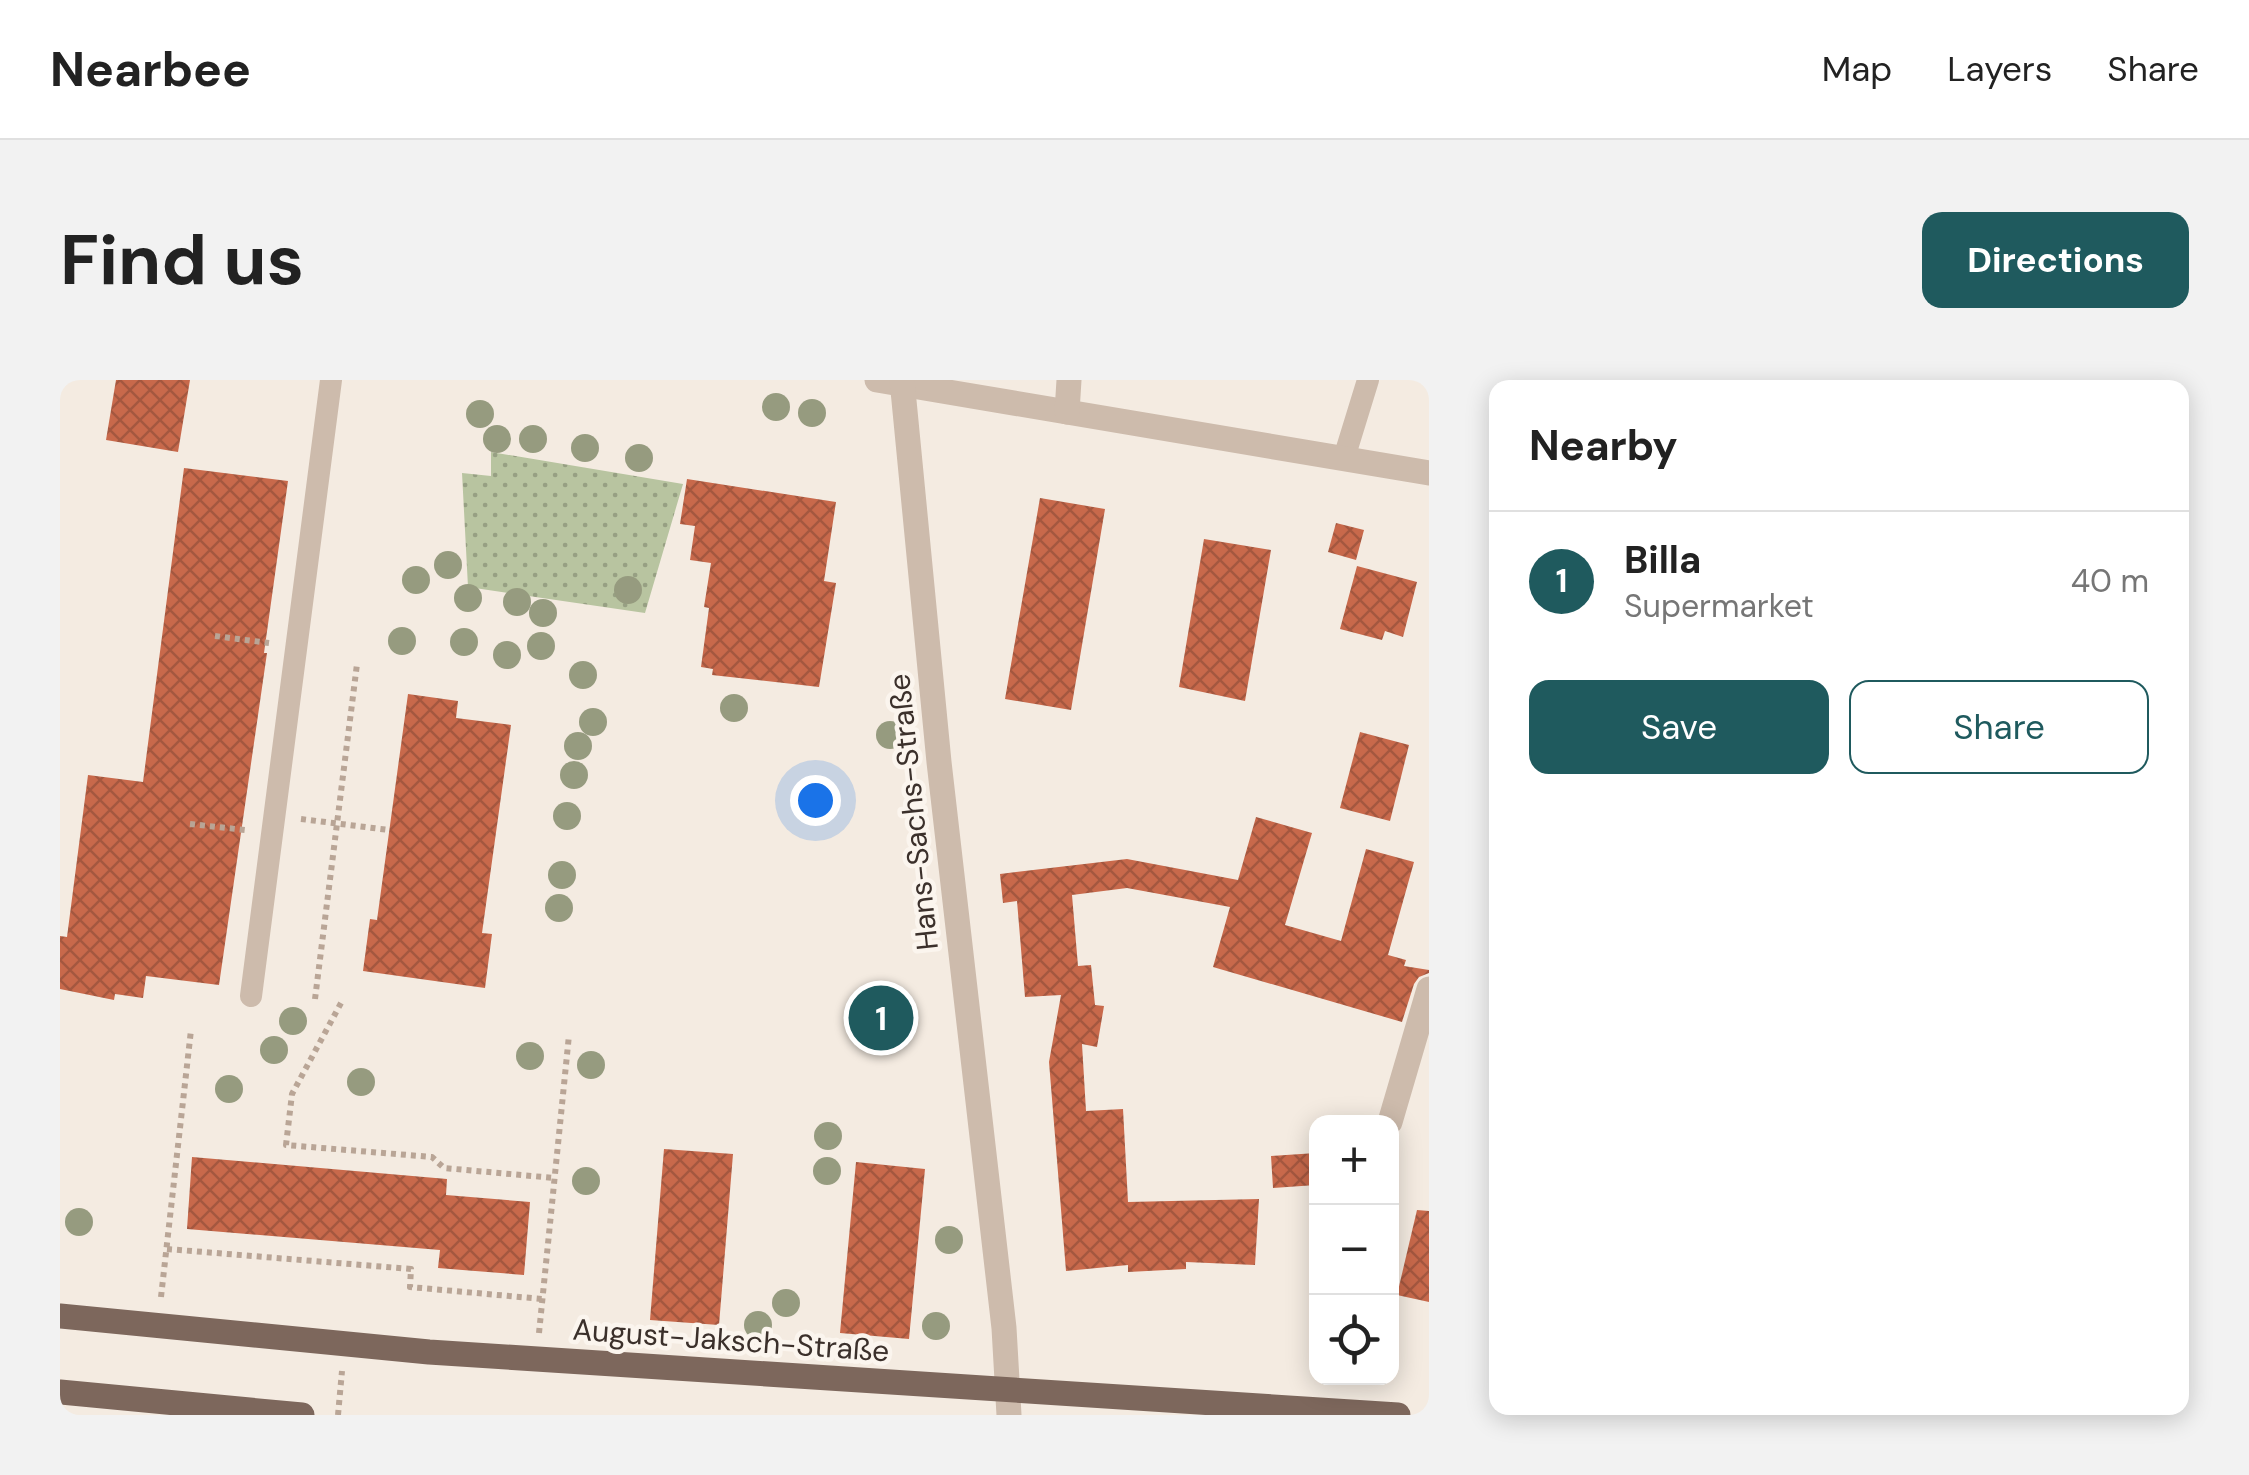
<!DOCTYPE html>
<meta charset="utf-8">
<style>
:root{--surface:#fff;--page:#f2f2f2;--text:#222;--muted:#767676;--line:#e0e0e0;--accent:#1f5a5e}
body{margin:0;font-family:"DM Sans",sans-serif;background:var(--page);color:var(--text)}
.controls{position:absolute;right:30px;bottom:30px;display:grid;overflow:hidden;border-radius:20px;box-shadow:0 5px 25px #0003}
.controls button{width:90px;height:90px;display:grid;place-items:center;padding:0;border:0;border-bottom:2px solid var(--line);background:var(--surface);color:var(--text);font:50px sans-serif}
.you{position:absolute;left:755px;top:420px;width:35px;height:35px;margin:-25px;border:8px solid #fff;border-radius:50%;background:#1a73e8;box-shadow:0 0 0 15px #1a73e833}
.badge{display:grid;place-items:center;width:65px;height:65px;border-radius:50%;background:var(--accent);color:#fff;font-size:32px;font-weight:700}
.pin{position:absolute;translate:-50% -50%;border:5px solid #fff;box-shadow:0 2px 10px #0006}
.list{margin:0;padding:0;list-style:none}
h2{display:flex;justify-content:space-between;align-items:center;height:130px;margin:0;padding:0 40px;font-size:42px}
h2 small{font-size:32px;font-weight:400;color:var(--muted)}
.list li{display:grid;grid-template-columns:65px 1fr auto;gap:30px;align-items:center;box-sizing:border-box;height:140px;padding:0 40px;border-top:2px solid var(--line)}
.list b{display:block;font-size:38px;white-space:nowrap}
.list p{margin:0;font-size:32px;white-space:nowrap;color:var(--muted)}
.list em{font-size:32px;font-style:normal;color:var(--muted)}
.actions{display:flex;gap:20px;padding:30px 40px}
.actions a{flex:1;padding:22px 0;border:2px solid var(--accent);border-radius:20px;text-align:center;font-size:35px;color:var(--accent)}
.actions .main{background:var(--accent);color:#fff}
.icon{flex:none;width:55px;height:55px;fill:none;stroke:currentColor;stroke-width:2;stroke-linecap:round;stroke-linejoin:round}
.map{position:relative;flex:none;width:1369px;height:1035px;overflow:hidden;border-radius:20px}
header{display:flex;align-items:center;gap:60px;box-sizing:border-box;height:140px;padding:0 50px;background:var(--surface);border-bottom:2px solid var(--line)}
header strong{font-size:48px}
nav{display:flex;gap:55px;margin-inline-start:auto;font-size:35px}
.intro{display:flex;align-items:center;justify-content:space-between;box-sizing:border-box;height:240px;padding:0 60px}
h1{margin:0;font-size:70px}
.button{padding:25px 45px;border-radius:20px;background:var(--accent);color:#fff;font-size:35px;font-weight:700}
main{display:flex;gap:60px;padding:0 60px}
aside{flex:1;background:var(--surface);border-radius:20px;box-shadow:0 5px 25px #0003}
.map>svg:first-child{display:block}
.grass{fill:url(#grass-dots)}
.building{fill:url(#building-cross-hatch)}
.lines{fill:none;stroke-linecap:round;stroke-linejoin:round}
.path{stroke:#b9a596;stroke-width:6;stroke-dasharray:5 5;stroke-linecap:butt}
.service{stroke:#cdbbac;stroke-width:22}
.minor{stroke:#cdbbac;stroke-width:25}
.primary{stroke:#7d675c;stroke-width:25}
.tree{fill:#969b7f}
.labels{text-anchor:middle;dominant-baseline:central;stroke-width:9;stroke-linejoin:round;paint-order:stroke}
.street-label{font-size:30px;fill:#3b302b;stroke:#fbf5ee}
</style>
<header>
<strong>Nearbee</strong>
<nav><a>Map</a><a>Layers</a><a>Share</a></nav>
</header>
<div class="intro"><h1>Find us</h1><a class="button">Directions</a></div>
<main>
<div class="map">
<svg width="1369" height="1035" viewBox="0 0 1369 1035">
<defs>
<pattern id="grass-dots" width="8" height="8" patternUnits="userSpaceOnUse" patternTransform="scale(2.5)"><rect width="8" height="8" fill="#b8c4a0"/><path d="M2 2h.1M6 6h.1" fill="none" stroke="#97a083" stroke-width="1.8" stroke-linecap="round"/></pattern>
<pattern id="building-cross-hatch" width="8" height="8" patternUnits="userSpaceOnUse" patternTransform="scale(2.5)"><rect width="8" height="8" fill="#c8694b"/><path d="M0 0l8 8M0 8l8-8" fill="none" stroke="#a4573f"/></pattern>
</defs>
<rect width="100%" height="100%" fill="#f4ebe1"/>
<path class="grass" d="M431,72l192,32 -38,129 -177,-26 -6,-114 29,3z"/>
<g class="building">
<path d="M56,0h74l-12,72 -72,-12z"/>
<path d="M124,88l104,13 -24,172h3l-48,332 -73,-9 -3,22 -28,-4 -1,6 -54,-11v-53l7,1 21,-162 55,7z"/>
<path d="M627,99l149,23 -12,79 12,2 -17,104 -107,-12 1,-6 -12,-2 8,-59 -5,-1 7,-44 -21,-3 5,-34 -15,-2z"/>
<path d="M980,118l65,11 -34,201 -66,-11z"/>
<path d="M1276,143l28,7 -8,30 -28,-8z"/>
<path d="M1144,159l67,11 -26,151 -66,-14z"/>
<path d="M1297,186l60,16 -14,55 -18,-6 -3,9 -42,-11z"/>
<path d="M348,314l50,7 -2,17 55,7 -29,208 10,1 -7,54 -122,-17 7,-52 7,1z"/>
<path d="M1300,352l49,13 -19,76 -50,-13z"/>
<path d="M1196,437l56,16 -27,92 56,16 25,-92 48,13 -26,93 18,5 -2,6 25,4v3l-10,4 -5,7 -12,38 -189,-55 17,-60 -103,-19 -55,7 6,71 13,-1 4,40 9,1 -7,41 -15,-3 4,67 37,-2 5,93 131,-3 -4,66 -69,-3v7l-58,3v-7l-62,6 -17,-209 12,-67 -36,2 -8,-96 -14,2 -3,-29 127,-15 111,21z"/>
<path d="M604,769l69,5 -14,171 -69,-5z"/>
<path d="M1256,773v32l-43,3 -2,-32z"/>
<path d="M132,777l255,22 -1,16 84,7 -6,73 -86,-7 2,-18 -253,-21z"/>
<path d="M796,782l69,7 -16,170 -69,-6z"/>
<path d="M1357,830l12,1v91l-32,-7z"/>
</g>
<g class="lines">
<g class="path">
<path d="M155,256l54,7"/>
<path d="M241,439l88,11"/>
<path d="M130,444l55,6"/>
<path d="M255,619l42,-335"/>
<path d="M281,623l-49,91 -6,51 146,12 12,11 110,10"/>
<path d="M107,869l244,20 -1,18 132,12"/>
<path d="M101,917l30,-267"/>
<path d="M479,953l30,-298"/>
<path d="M278,1035l4,-44"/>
</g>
<g class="service">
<path d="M1284,78l24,-78"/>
<path d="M191,616l80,-616"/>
</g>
<g class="minor">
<path d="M817,0l552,93"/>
<path d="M842,0l37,382 65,566 5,87"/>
<path d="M1007,32l2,-32"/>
<path d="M1330,742l39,-133"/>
</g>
<g class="primary">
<path d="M0,936l369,36 969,63"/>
<path d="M0,1012l242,23"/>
</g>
</g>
<g class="tree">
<circle cx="716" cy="27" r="14"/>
<circle cx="752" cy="33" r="14"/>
<circle cx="420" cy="34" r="14"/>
<circle cx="437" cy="59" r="14"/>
<circle cx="473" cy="59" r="14"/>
<circle cx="525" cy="68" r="14"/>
<circle cx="579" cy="78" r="14"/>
<circle cx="388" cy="185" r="14"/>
<circle cx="356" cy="200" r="14"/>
<circle cx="568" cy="210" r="14"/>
<circle cx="408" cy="218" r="14"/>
<circle cx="457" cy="222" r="14"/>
<circle cx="483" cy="233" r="14"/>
<circle cx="342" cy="261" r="14"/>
<circle cx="404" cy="262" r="14"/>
<circle cx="481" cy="266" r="14"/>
<circle cx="447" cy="275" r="14"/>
<circle cx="523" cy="295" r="14"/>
<circle cx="674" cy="328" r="14"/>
<circle cx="533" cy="342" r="14"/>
<circle cx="830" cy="355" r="14"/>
<circle cx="518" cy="366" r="14"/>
<circle cx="514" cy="395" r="14"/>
<circle cx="507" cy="436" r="14"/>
<circle cx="502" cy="495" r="14"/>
<circle cx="499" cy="528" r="14"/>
<circle cx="233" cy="641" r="14"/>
<circle cx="214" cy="670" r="14"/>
<circle cx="470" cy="676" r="14"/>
<circle cx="531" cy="685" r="14"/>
<circle cx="301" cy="702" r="14"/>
<circle cx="169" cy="709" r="14"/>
<circle cx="768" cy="756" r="14"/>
<circle cx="767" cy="791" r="14"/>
<circle cx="526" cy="801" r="14"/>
<circle cx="19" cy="842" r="14"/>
<circle cx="889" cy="860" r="14"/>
<circle cx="726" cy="923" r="14"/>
<circle cx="698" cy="945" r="14"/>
<circle cx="876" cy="946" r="14"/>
</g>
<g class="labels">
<g class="street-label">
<text transform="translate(853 432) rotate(-96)">Hans-Sachs-Straße</text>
<text transform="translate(671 960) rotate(4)">August-Jaksch-Straße</text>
</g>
</g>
</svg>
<div class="controls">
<button>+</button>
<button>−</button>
<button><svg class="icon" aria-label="locate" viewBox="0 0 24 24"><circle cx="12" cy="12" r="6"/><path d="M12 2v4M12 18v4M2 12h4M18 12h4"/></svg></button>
</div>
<div class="you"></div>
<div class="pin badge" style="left:821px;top:638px">1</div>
</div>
<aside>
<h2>Nearby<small></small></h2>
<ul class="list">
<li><span class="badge">1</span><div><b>Billa</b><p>Supermarket</p></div><em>40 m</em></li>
</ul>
<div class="actions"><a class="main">Save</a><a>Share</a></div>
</aside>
</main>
